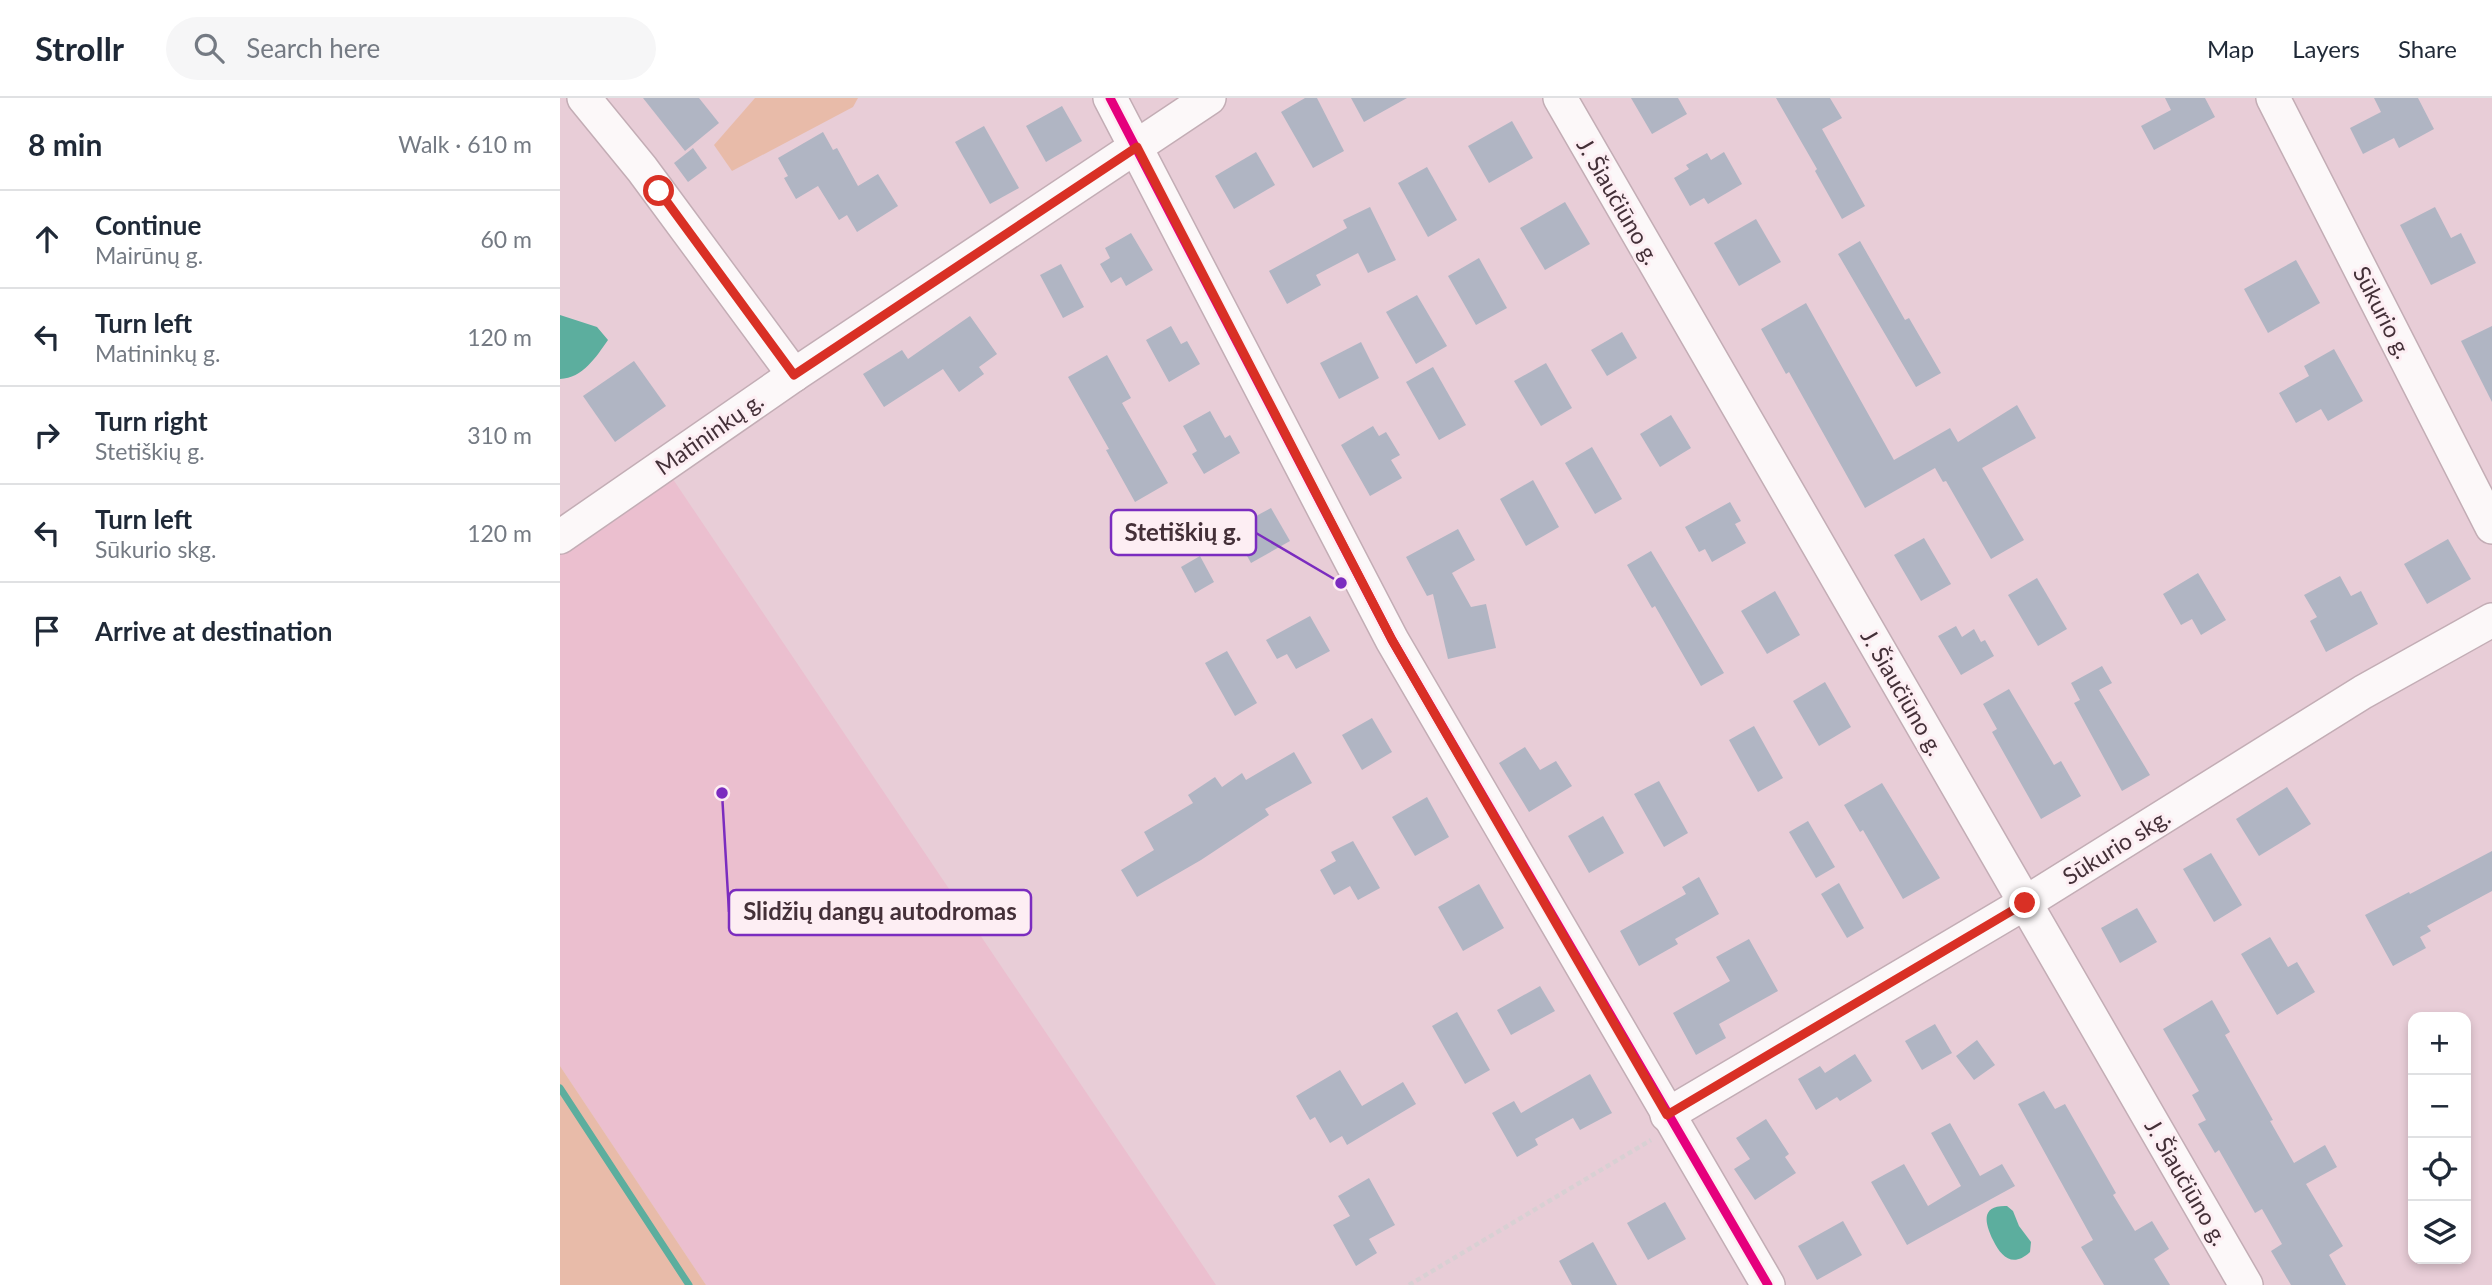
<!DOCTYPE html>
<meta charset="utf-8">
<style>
:root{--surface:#fff;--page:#f6f6f7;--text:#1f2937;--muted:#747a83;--line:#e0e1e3}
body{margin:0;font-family:Lato,sans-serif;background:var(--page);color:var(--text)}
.controls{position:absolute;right:21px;bottom:21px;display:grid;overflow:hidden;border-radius:14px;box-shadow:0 4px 10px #0003}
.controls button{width:63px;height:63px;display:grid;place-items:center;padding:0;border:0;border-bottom:2px solid var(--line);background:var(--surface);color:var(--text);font:35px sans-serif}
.stop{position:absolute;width:21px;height:21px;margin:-16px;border:5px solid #d93025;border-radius:50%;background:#fff}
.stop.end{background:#d93025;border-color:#fff;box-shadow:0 2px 7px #0008}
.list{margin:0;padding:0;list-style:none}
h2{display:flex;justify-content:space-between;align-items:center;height:91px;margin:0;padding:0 28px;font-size:30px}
h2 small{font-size:23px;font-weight:400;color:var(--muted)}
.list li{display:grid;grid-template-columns:46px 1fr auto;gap:21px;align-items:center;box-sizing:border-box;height:98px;padding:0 28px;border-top:2px solid var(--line)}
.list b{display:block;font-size:26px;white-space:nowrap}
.list p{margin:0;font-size:23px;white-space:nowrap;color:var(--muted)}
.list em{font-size:23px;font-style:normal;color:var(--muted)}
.icon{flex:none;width:38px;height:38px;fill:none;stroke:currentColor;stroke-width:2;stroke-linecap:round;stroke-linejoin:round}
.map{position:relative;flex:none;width:1932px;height:1187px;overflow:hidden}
header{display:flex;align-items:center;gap:42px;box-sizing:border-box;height:98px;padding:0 35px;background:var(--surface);border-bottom:2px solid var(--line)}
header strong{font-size:33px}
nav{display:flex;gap:38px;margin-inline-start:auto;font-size:24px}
.search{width:490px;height:63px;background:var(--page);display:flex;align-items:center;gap:18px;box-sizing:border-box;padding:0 24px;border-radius:38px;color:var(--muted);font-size:26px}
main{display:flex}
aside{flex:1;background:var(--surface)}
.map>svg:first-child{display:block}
.built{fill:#ebbfcf}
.green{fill:#e8bba9}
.water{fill:#5cae9e}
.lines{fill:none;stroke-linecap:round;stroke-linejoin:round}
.stream{stroke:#5cae9e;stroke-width:7}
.building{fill:#b0b5c3}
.minor-casing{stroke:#c3adb5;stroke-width:36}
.path{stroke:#d8d0d3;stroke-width:4.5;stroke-dasharray:5 3.5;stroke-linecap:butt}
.minor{stroke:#fcf8f9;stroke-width:33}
.bus-1-casing{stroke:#fdeef3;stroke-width:14}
.bus-1{stroke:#e5007d;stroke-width:9}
.route{stroke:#d93025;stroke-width:9}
.labels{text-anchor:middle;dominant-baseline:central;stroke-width:6;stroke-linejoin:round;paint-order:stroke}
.street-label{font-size:23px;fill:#443038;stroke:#fdeef3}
.leader{fill:none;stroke:#7b2cbf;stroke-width:2.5}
.callout-dot{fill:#7b2cbf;stroke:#fdeef3;stroke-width:2.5}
.callout{fill:#fdeef3;stroke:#7b2cbf;stroke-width:2.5}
.callout-label{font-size:24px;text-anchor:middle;font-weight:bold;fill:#443038}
</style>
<header>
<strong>Strollr</strong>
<div class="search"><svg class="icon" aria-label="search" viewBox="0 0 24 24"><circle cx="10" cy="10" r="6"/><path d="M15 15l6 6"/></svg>Search here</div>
<nav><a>Map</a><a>Layers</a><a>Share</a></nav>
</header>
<main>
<aside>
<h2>8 min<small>Walk · 610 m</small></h2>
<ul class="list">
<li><svg class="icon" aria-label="ahead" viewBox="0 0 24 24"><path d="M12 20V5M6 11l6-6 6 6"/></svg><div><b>Continue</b><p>Mairūnų g.</p></div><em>60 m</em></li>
<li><svg class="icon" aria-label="left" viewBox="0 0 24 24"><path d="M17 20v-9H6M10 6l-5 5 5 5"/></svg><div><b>Turn left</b><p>Matininkų g.</p></div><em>120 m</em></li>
<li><svg class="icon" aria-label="right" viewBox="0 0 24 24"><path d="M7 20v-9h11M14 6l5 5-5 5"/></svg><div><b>Turn right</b><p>Stetiškių g.</p></div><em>310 m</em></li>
<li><svg class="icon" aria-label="left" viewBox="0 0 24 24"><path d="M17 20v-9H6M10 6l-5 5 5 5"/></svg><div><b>Turn left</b><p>Sūkurio skg.</p></div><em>120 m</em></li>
<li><svg class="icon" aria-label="arrive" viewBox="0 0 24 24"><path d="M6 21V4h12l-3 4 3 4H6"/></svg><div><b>Arrive at destination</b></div></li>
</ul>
</aside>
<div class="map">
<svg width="1932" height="1187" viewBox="0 0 1932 1187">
<rect width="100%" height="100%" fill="#e8cdd7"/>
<path class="built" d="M96,356l560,831h-510l-146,-219v-547z"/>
<g class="green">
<path d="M195,0h103l-5,9 -121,64 -18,-26z"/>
<path d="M0,968l146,219h-146z"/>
</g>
<g class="water">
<path d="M0,217l37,12 11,13c-12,17 -25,38 -48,39z"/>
<path d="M1447,1108l6,5 6,15 12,16 -1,10c-17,16 -29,5 -37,-12 -8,-17 -13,-35 14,-34z"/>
</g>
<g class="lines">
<path class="stream" d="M0,990l129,197"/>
</g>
<g class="building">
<path d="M83,0h56l20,25 -34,28z"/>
<path d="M745,0h12l27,53 -31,17 -32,-56z"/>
<path d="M791,0h56l-43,24z"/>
<path d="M1071,0h47l9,16 -35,20z"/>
<path d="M1216,0h54l12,20 -20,11 43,77 -23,13 -27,-48 2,-2z"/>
<path d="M1605,0h40l10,19 -61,33 -13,-24 30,-16z"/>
<path d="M1814,0h44l16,31 -35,19 -5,-10 -31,16 -13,-26 31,-16z"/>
<path d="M502,8l20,35 -36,21 -20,-36z"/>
<path d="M952,23l21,37 -44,25 -21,-37z"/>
<path d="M424,28l35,62 -29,16 -35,-62z"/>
<path d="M263,34l10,18 4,-2 21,38 20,-12 20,32 -41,26 -10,-17 -8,5 -21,-34 -22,13 -12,-21 4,-2 -10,-18z"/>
<path d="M133,50l14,20 -19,14 -14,-19z"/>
<path d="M696,54l19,33 -41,24 -19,-33z"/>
<path d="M1164,54l18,32 -34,20 -4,-6 -14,8 -16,-28 15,-9 -3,-4 21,-12 4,7z"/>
<path d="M867,69l30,53 -29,17 -30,-54z"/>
<path d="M1005,104l25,42 -45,26 -25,-42z"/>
<path d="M810,109l26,53 -28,13 -10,-20 -42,22 5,10 -34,19 -18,-33 78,-43 -4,-8z"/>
<path d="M1875,109l16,31 10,-5 15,30 -45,22 -31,-60z"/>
<path d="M1196,121l25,43 -42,24 -25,-43z"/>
<path d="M571,135l22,37 -27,16 -5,-9 -10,6 -11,-19 10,-6 -5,-10z"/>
<path d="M1300,143l45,79 4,-2 32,55 -25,14 -78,-133z"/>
<path d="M919,160l28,50 -31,17 -28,-49z"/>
<path d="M1736,162l24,43 -52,30 -24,-44z"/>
<path d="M501,166l23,43 -21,11 -23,-43z"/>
<path d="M857,197l30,51 -31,18 -30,-52z"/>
<path d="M1246,205l88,157 56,-32 8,14 59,-37 19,33 -54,30 42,72 -33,19 -45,-78 -3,1 -8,-14 -70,40 -76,-136 -3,2 -25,-45z"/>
<path d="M410,218l27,38 -18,13 5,7 -25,18 -16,-23 -59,38 -21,-33 39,-24 6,9z"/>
<path d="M611,228l10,18 6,-3 13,23 -31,18 -23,-42z"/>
<path d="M1932,228v76l-31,-61z"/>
<path d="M1062,234l15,26 -30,18 -16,-26z"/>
<path d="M801,244l18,36 -40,21 -19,-36z"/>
<path d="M1774,251l29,52 -35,20 -7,-12 -25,14 -17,-30 30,-17 -5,-10z"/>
<path d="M547,257l24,43 -9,5 46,80 -33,19 -29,-52 3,-1 -41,-72z"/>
<path d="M74,263l32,45 -51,36 -32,-46z"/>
<path d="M986,265l26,45 -31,18 -27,-45z"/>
<path d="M873,269l33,58 -27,15 -33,-58z"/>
<path d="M650,313l15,27 5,-3 10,18 -36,21 -12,-20 5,-3 -14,-25z"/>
<path d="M1111,317l20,33 -31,19 -20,-33z"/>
<path d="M813,328l6,10 7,-4 14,23 -9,5 11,18 -32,18 -29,-51z"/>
<path d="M1032,349l30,52 -27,15 -30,-51z"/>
<path d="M973,382l26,47 -33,19 -26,-47z"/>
<path d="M1170,404l11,19 -6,3 11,19 -34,19 -7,-13 -6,3 -14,-25z"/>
<path d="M711,410l19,33 -39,22 -19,-34z"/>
<path d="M898,431l17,31 -23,13 19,34 15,-3 10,44 -48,11 -15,-65 -6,2 -21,-39z"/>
<path d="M1364,440l27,46 -30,17 -27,-46z"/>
<path d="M1888,441l23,40 -44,25 -23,-40z"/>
<path d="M1091,453l73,122 -23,13 -46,-80 -3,2 -25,-43z"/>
<path d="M640,458l14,26 -19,11 -14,-26z"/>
<path d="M1638,475l28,47 -25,15 -9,-16 -11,6 -18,-31z"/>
<path d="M1780,478l11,20 10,-5 17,33 -52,28 -16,-31 7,-4 -13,-22z"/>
<path d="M1477,480l30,51 -29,17 -30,-51z"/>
<path d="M1215,493l25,44 -33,19 -26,-43z"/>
<path d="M750,518l20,35 -34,18 -9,-15 -10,5 -11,-19z"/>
<path d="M1396,528l6,11 12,-8 7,13 4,-2 9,16 -33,19 -23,-39z"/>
<path d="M667,553l30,52 -22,13 -30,-53z"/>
<path d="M1542,568l10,17 -13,7 51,85 -28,16 -48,-88 6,-3 -9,-17z"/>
<path d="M1265,584l26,45 -32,19 -26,-45z"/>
<path d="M1449,591l45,76 7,-4 20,35 -40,23 -49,-87 5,-3 -14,-25z"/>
<path d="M812,620l20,34 -30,18 -20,-35z"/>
<path d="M1194,628l29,52 -25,14 -29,-52z"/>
<path d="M965,649l15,23 16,-9 16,25 -43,26 -30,-49z"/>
<path d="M734,654l18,31 -47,26 4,6 -68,45 -64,37 -16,-27 33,-20 -10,-18 49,-29 -5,-8 27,-18 7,10 20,-14 4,7z"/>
<path d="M1099,683l29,52 -24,14 -30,-53z"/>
<path d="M1322,685l58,95 -37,21 -40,-69 -3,2 -16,-27z"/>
<path d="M1727,689l24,37 -52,32 -23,-37z"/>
<path d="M867,699l22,40 -34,19 -23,-39z"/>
<path d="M1043,718l21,37 -35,20 -21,-37z"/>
<path d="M1248,723l27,46 -19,11 -27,-46z"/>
<path d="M793,743l27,47 -22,12 -8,-14 -16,9 -14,-25 16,-9 -5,-9z"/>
<path d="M1932,753v40l-65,35 4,5 -11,6 6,11 -33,18 -28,-51 44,-23 1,2z"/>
<path d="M1651,755l31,52 -28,17 -31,-53z"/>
<path d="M1139,779l20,37 -44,25 3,5 -39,22 -19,-35 66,-37 -4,-7z"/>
<path d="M1279,785l25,45 -17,10 -26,-44z"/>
<path d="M919,786l25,44 -41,23 -25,-44z"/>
<path d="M1577,810l20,34 -37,21 -19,-35z"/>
<path d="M1710,839l18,30 9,-5 18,30 -38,23 -36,-61z"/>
<path d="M1189,841l29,52 -59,33 7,14 -30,17 -23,-42 57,-32 -14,-24z"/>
<path d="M980,888l15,25 -44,24 -14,-25z"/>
<path d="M1652,902l18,32 -5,3 48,85 -3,1 24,42 31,-18 12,22 -31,17 37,62 -14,9 17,30h-55l-20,-34 11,-7 -20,-35 -7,4 -36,-63 -4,3 -17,-29 8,-4 -14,-25 7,-4 -36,-62z"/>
<path d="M897,914l33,58 -25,14 -33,-58z"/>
<path d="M1375,926l17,29 -30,17 -17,-29z"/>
<path d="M1417,942l18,25 -21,15 -18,-24z"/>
<path d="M1295,956l17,27 -32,20 -3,-4 -21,13 -18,-31 22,-13 5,7z"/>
<path d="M780,972l22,36 41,-24 13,22 -69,41 -5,-9 -12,7 -15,-26 -5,3 -14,-24z"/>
<path d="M1030,976l22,39 -32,17 -7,-12 -38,21 3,6 -21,12 -25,-44 22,-12 7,12z"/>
<path d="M1484,993l11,18 10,-5 51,89 -3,2 22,36 17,-10 17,28 -15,10 16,26h-66l-23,-38 12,-7 -75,-136z"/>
<path d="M1206,1021l23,35 -4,3 11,16 -41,27 -21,-31 16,-10 -14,-21z"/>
<path d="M1390,1025l30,53 22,-12 13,22 -108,59 -36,-63 33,-18 24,42 33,-20 -30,-53z"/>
<path d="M809,1080l26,47 -26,14 8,14 -21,13 -23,-41 17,-9 -12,-20z"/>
<path d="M1105,1104l21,37 -38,21 -21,-37z"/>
<path d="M1283,1123l19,34 -45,25 -19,-34z"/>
<path d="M1033,1144l24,43h-45l-13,-24z"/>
</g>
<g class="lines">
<defs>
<g id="minor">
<path d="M24,0l58,71 152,206"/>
<path d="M550,0l282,542 376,645"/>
<path d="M1000,0l686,1187"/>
<path d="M1713,0l219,429"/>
<path d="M0,439l234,-162 415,-277"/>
<path d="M1107,1017l358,-212 338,-211 129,-72"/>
</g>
</defs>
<use href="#minor" class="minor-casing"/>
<path class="path" d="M849,1187l242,-145"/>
<use href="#minor" class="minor"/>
<defs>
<path id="bus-1" d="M550,0l282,542 376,645"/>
</defs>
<use href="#bus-1" class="bus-1-casing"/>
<use href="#bus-1" class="bus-1"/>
</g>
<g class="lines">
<path class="route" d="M99,93l135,184 343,-228 255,493 275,475 358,-212"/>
</g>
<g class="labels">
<g class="street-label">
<text transform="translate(1059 103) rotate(60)">J. Šiaučiūno g.</text>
<text transform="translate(1823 214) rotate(63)">Sūkurio g.</text>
<text transform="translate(149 335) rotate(-35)">Matininkų g.</text>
<text transform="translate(1343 594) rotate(60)">J. Šiaučiūno g.</text>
<text transform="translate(1556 748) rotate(-32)">Sūkurio skg.</text>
<text transform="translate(1627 1084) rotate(60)">J. Šiaučiūno g.</text>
</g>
</g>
<path class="leader" d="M781 485L696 435M162 695L169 814"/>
<g class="callout-dot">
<circle cx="781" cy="485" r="7"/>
<circle cx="162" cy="695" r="7"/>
</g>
<g class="callout">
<rect x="551" y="412" width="145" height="45" rx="7"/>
<rect x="169" y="792" width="302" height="45" rx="7"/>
</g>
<g class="callout-label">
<text x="623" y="443">Stetiškių g.</text>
<text x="320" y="822">Slidžių dangų autodromas</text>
</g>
</svg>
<div class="controls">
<button>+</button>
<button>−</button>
<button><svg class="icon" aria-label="locate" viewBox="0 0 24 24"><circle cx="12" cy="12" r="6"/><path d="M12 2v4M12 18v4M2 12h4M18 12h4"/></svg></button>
<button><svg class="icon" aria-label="layers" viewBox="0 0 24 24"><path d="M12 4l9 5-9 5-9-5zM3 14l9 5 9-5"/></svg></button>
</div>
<div class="stop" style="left:99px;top:93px"></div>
<div class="stop end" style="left:1465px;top:805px"></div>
</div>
</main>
